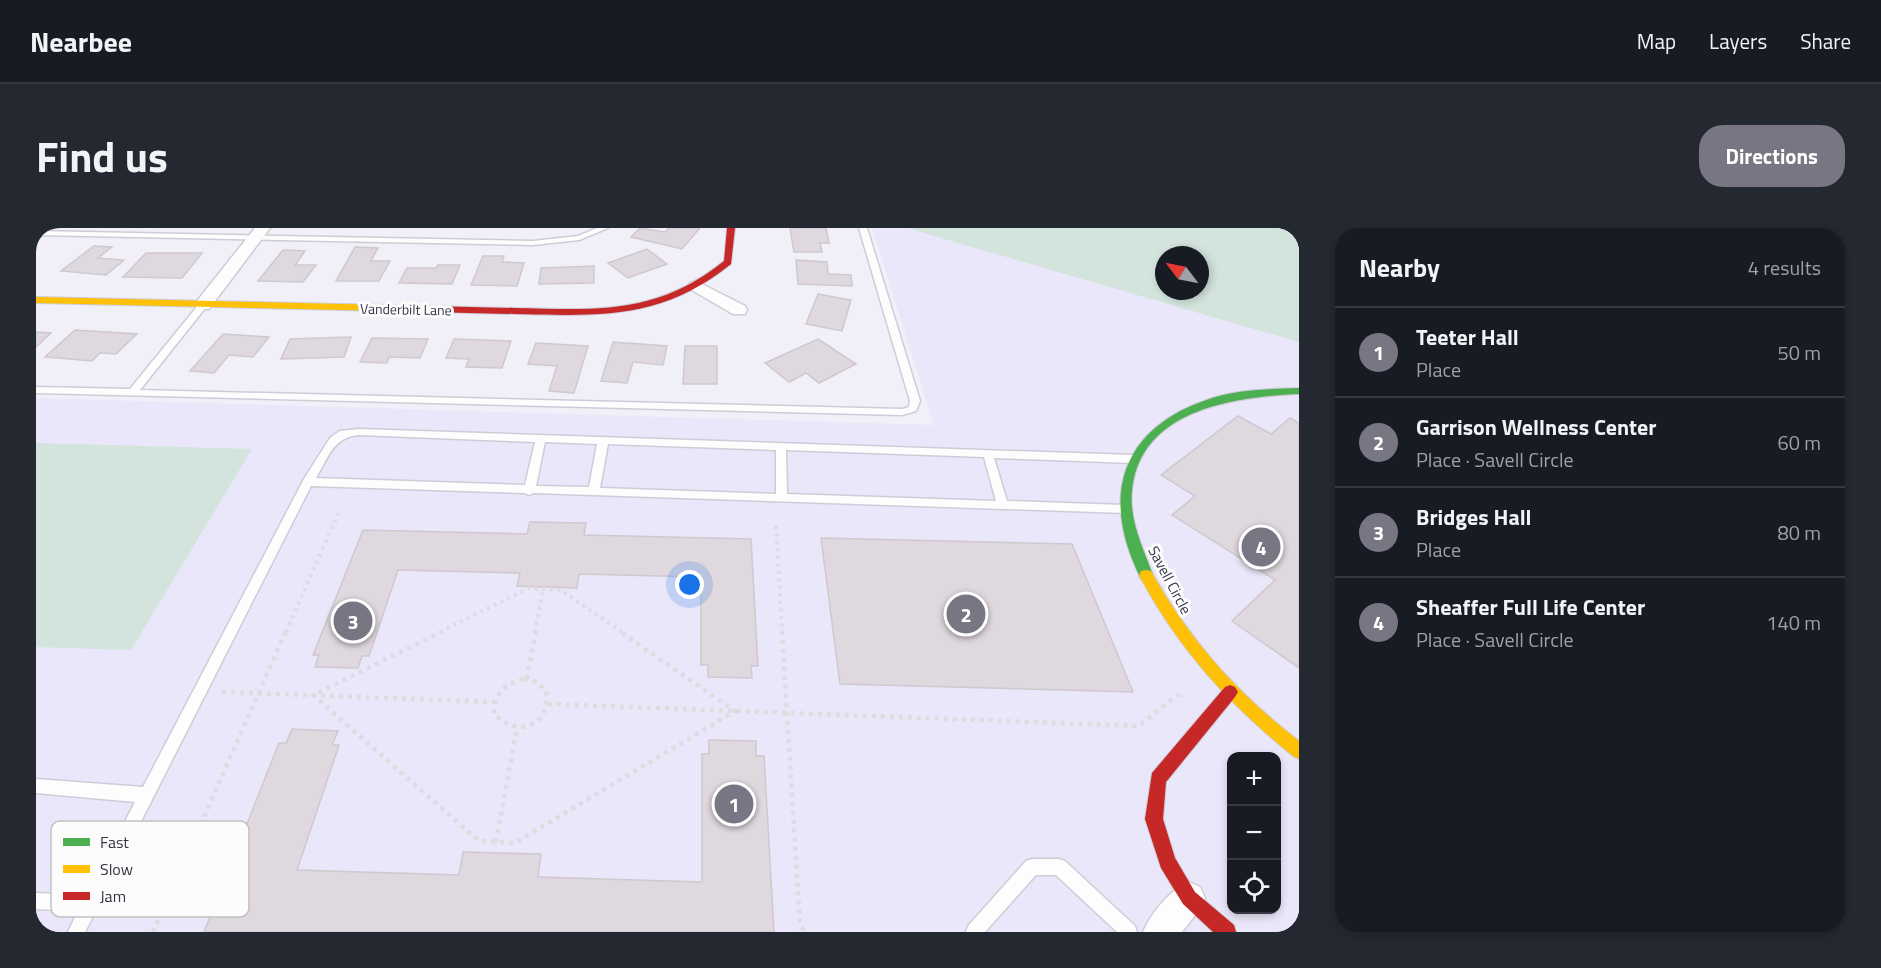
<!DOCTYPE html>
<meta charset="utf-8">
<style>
:root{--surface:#171b24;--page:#242831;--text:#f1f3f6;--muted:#9ea1a6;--line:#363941;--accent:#787682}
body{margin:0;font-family:"Titillium Web",sans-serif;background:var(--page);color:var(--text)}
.controls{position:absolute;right:18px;bottom:18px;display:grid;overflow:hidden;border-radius:12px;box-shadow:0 3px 9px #0003}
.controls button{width:54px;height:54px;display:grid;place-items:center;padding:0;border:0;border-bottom:2px solid var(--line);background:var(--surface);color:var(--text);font:30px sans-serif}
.compass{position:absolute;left:1119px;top:18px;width:54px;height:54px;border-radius:50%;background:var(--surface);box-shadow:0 3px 9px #0003;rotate:302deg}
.you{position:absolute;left:654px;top:357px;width:21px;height:21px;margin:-15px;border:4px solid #fff;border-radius:50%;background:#1a73e8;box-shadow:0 0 0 9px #1a73e833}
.badge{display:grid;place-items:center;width:39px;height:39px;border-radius:50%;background:var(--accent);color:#fff;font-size:20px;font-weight:700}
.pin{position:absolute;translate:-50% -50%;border:3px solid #fff;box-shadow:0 2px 6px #0006}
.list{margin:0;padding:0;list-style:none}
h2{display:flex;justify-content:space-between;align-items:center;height:78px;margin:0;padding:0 24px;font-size:26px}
h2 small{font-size:20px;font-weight:400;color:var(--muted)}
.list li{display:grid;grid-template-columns:39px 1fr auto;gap:18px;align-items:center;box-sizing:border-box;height:90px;padding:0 24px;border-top:2px solid var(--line)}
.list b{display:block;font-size:22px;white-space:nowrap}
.list p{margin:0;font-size:20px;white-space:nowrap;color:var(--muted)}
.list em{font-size:20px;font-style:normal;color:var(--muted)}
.icon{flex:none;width:33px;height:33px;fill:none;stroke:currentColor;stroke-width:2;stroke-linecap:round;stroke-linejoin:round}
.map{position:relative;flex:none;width:1263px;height:704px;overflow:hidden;border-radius:24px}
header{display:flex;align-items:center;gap:36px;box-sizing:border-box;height:84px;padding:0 30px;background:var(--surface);border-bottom:2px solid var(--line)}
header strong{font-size:28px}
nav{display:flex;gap:33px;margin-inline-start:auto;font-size:21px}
.intro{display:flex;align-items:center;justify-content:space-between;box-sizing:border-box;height:144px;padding:0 36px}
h1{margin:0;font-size:42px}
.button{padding:15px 27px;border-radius:24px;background:var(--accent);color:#fff;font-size:21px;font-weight:700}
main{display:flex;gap:36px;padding:0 36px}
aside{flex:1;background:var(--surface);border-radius:24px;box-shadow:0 3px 9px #0003}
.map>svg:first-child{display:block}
.built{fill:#e9e7f9;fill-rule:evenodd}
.green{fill:#d3e4dd;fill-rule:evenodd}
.building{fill:#e0d8df;stroke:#cfc8cf;stroke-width:1.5}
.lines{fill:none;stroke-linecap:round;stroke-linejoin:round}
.lane-casing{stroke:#ceccd7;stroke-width:3}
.street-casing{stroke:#ceccd7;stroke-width:3}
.fast-casing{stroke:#ceccd7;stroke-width:2}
.slow-casing{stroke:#ceccd7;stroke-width:2}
.jam-casing{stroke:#ceccd7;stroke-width:2}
.path-far1{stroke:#dddcdf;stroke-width:4;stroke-dasharray:3 4.5;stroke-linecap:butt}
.path{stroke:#dddcdf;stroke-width:4.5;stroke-dasharray:4 5;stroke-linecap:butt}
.lane{fill:#fdfdfe;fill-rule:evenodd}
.street{fill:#fdfdfe;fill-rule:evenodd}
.fast{fill:#4caf50;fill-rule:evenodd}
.slow{fill:#ffc107;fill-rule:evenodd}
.jam{fill:#c62828;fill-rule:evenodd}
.labels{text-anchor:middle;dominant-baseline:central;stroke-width:6;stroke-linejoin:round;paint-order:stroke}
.far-street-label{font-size:14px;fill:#373543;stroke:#fcfcfc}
.street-label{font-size:15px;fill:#373543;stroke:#fcfcfc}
.key{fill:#fcfcfc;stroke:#c1c0c4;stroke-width:1.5}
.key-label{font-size:16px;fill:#373543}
</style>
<header>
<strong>Nearbee</strong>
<nav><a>Map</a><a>Layers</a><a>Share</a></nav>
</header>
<div class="intro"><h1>Find us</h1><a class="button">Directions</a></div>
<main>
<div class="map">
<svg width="1263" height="704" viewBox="0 0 1263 704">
<rect width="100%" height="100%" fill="#f1f0f8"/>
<path class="built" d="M836,0h427v704h-1263v-534l898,27zM1128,27h36v36h-36zM1196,528h44v154h-44z"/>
<g class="green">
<path d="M875,0h388v114l-382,-111zM1128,27h36v36h-36z"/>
<path d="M0,215l216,6 -121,201 -95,-3z"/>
</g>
<g class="building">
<path d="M604,0l25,4 4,-4h31l-18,21 -51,-12z"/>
<path d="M754,0h36l3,15h-9l2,9h-28z"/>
<path d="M58,18l18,1 -14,11 26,2 -18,15 -45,-4z"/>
<path d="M319,19l23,1 -7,13h19l-11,20h-43z"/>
<path d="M611,21l20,15 -39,14 -20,-15z"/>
<path d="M247,22l22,1 -10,14h21l-13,17 -45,-1z"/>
<path d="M110,25h56l-20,25 -59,-1z"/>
<path d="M447,28h21l-2,6 22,1 -7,23 -46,-1z"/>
<path d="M760,32l31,2 1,12 23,1 1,11 -54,-2z"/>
<path d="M402,37h22l-8,19 -53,-1 8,-15h29z"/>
<path d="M558,38v17l-55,1 2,-16z"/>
<path d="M782,66l33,6 -9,31 -36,-7z"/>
<path d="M39,102l62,4 -21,20 -16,-1 -8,8 -47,-4z"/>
<path d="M0,104l15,1 -15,14z"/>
<path d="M187,106l46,3 -16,20 -24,-2 -15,18 -24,-2z"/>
<path d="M315,109l-7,20 -63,2 9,-20z"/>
<path d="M336,110l56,1 -8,19 -31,-1 -2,6 -27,-1z"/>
<path d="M418,111l57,2 -9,27 -36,-1 3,-8 -23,-1z"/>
<path d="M782,111l38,25 -37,19 -13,-10 -17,9 -24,-19z"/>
<path d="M577,114l54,4 -4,19 -30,-3 -6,21 -26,-2z"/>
<path d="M500,115l52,3 -14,47 -25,-2 8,-25 -29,-2z"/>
<path d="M649,118h32v38h-34z"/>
<path d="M1202,188l33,18 19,-16 9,5v245l-67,-47 43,-41 -103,-65 23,-19 -34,-21z"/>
<path d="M494,294l56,1 -2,12 167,4 7,127h-7l1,12 -44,-1v-12h-7v-88l-122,-3 -2,14 -60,-2 3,-13 -122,-3 -29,86h-7l-4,12 -43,-1 4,-12h-6l50,-125 164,4z"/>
<path d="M785,310l251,6 61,148 -293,-8z"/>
<path d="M256,501l46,2 -6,14h7l-42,125 162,5 4,-23 78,2 -3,23 164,5v-128h7v-14l47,1v15h8l10,176h-570l75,-189h7z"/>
</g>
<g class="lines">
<defs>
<g id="lane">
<path d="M561,0h11l-29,12 -46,5 -497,-10v-4l497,10 45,-5z"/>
<path d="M823,0h8l53,173 -4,10 -14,4 -866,-22v-6l94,2 70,-86 3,-1 4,3 -1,2 -66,83 762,19 7,-2 1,-6z"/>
<path d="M323,201l774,26 5,4 -5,4 -139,-5 13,43 118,4 6,4 -6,4 -592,-20 -4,2 -4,-2 -214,-7 -226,446h-17l10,-21 -42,-2v-16l51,2 48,-93 -99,-9v-14l107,8 161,-308 26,-41 10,-7zM323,207l176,7 -10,43 -209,-7c12,-20 17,-41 43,-43zM509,214l52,2 -8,43 -53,-1zM572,216l168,6v44l-176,-6zM750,222l198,7 12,44 -209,-7z"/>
<path d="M996,631h27l6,2 70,65 2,6h-20l-61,-57h-20l-51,57h-19l2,-6 58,-65z"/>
</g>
<g id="street">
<path d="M219,0h15l-61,81h-12l-2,-4 2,-4z"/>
<path d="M660,53l49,25 2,4 -2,4h-12l-43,-25 -2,-3 2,-3z"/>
<path d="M1153,654l11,5 5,11 -5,11 -18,23h-39c8,-19 27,-42 46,-50z"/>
</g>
<path id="fast" d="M1263,160v6c-64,3 -159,15 -167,97 -3,29 11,57 21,84l-2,4h-10c-42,-84 -20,-152 71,-181 28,-9 58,-9 87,-10z"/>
<g id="slow">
<path d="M0,69l351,8 5,3 -5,3 -351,-8z"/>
<path d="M1110,342l5,1c39,70 85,121 148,170v18l-6,-3c-65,-53 -114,-106 -154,-181l2,-4z"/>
</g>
<g id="jam">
<path d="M691,0h8l-4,36c-69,56 -132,52 -216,50 -43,-1 -85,-2 -128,-3l-5,-3 5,-3c43,1 86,2 128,3 81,2 142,7 209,-47z"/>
<path d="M1194,457l5,2 3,5 -3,5 -69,85 -3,37 12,39 20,34 39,33 2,7h-23l-30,-28 -22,-36 -16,-49 7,-46 73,-86z"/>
</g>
</defs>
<use href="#lane" class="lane-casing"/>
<use href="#street" class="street-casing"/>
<use href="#fast" class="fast-casing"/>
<use href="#slow" class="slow-casing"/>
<use href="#jam" class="jam-casing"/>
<g class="path-far1">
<path d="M740,298l6,106"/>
<path d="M250,404l52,-118"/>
<path d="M404,404l89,-44 32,2 61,42"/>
<path d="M499,404l8,-43"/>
</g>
<g class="path">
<path d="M407,403l-130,64 166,146 36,2 220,-132 -116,-80"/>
<path d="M746,403l18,294 5,7"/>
<path d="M488,451l9,1 13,10c5,36 -28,49 -52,24 0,-20 11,-31 30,-35z"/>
<path d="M491,451l9,-48"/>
<path d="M186,464l272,10"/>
<path d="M512,476l591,22 41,-33 4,3"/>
<path d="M460,614l21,-114"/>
<path d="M117,704l133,-301"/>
</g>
<use href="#lane" class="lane"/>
<use href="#street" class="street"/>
<use href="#fast" class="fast"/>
<use href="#slow" class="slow"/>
<use href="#jam" class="jam"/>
</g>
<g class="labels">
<g class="far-street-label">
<text transform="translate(370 81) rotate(1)">Vanderbilt Lane</text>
</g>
<g class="street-label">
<text transform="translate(1134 352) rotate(62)">Savell Circle</text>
</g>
</g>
<rect x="15" y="593" width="198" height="96" rx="9" class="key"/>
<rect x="27" y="610" width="27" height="8" fill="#4caf50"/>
<rect x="27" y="637" width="27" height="8" fill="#ffc107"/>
<rect x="27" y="664" width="27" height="8" fill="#c62828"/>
<g class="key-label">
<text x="64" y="620">Fast</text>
<text x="64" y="647">Slow</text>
<text x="64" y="674">Jam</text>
</g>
</svg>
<div class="controls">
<button>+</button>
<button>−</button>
<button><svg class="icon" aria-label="locate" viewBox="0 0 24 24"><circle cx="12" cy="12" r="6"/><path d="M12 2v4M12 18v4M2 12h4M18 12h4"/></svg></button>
</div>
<svg class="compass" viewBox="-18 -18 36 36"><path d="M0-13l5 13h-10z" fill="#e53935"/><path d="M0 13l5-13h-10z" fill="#9ea1a6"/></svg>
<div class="you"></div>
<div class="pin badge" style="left:698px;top:576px">1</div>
<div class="pin badge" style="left:930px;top:386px">2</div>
<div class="pin badge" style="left:317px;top:393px">3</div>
<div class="pin badge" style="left:1225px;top:319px">4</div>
</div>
<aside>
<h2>Nearby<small>4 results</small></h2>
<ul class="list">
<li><span class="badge">1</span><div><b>Teeter Hall</b><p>Place</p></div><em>50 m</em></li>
<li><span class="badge">2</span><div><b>Garrison Wellness Center</b><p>Place · Savell Circle</p></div><em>60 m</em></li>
<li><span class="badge">3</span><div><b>Bridges Hall</b><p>Place</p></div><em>80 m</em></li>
<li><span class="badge">4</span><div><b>Sheaffer Full Life Center</b><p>Place · Savell Circle</p></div><em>140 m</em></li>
</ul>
</aside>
</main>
